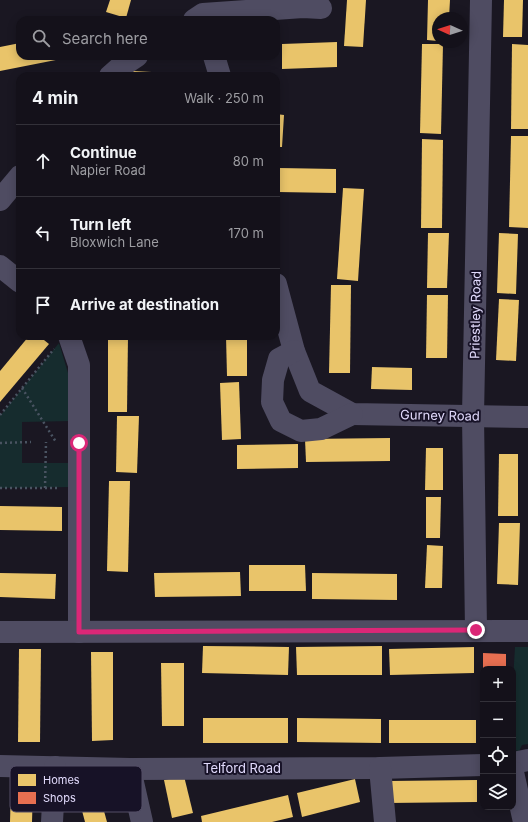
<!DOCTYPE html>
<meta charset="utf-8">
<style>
:root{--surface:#14111a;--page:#211f27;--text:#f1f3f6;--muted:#9d9da2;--line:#333139}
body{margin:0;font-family:Inter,sans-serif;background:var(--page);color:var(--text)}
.controls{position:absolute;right:12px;bottom:12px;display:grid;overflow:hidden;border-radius:8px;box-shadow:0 2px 10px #0003}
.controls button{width:36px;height:36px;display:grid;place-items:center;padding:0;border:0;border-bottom:1px solid var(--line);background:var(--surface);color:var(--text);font:20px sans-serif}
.compass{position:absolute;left:432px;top:12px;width:36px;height:36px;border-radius:50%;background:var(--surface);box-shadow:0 2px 10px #0003;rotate:273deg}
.stop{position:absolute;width:12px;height:12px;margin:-9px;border:3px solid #db2777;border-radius:50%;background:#fff}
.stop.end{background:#db2777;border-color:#fff;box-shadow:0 1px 4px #0008}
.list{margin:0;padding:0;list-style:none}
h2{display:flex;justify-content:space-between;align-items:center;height:52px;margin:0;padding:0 16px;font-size:17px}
h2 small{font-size:13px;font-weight:400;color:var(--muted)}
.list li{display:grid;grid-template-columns:26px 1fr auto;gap:12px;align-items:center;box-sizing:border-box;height:72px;padding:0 16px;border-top:1px solid var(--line)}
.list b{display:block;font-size:15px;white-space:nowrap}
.list p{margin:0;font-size:13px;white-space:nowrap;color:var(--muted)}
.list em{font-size:13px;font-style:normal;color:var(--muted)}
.icon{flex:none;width:22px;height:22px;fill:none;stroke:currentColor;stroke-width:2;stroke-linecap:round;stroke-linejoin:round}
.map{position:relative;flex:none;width:528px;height:822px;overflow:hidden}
.search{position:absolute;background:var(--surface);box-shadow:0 2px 10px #0003;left:16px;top:16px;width:264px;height:44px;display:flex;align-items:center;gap:10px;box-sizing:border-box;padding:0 14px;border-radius:12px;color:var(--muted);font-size:15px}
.panel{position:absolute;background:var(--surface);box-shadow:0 2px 10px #0003;left:16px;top:72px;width:264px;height:268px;border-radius:12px}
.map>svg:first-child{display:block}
.green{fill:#162c2e}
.homes{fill:#e9c46a}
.shops{fill:#e76f51}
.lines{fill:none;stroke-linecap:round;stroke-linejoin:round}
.path{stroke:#4a5462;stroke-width:2.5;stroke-dasharray:2 3;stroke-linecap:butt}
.minor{stroke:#4f4c62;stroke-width:22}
.route{stroke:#db2777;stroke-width:5}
.labels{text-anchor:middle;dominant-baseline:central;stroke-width:4;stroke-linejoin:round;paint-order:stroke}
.street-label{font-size:13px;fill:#e1dafc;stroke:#171227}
.key{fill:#171227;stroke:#544e67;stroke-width:1}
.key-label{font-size:11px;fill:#e1dafc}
</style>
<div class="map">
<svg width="528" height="822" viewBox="0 0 528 822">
<rect width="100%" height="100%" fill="#1a1722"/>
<g class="green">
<path d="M59,343l9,30 4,48 -50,1v41h51l-1,24 -72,1v-72z"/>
<path d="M515,647h13v97l-6,1 -3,6 -6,-1v-69z"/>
</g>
<g class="homes">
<path d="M110,0h21l-5,18 -20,-6z"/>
<path d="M347,0h19l-3,47 -19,-1z"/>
<path d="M428,0h22l-1,18h-11v23l-11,-1z"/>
<path d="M504,0h19l-1,37h-19z"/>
<path d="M337,42v25l-55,2v-25z"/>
<path d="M20,43v13l51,1 -71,14v-24z"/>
<path d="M422,44h21l-2,90 -21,-1z"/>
<path d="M512,44l16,1v84h-17z"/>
<path d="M133,71l56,3 -1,2h-55z"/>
<path d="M276,114l8,1 -2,32h-6z"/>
<path d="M511,136h17v92l-19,-1z"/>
<path d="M422,139l21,1 -1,88h-21z"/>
<path d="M279,168l57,1v24l-58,-1z"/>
<path d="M343,188l21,1 -6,92 -21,-2z"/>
<path d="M428,233h21l-2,55h-20z"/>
<path d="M499,233l19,1 -2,60 -19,-1z"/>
<path d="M331,285h20l-1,88h-21z"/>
<path d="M427,295h21l-1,63h-21z"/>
<path d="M499,299l20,1 -3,61 -20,-1z"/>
<path d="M29,336h10l10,8 -49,58v-31z"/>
<path d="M108,336h20l-1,76h-19z"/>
<path d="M226,336h21v40h-20z"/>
<path d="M372,367l40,1v22l-41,-1z"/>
<path d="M239,382l2,57 -19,1 -2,-57z"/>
<path d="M117,416h22l-2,57 -21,-1z"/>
<path d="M390,438v23l-84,1 -1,-23z"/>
<path d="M298,444v24l-61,1v-24z"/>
<path d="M426,448h17v42h-18z"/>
<path d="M499,454h19v62h-20z"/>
<path d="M109,481h21l-2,91 -21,-1z"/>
<path d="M426,497h15l-1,41h-14z"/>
<path d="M0,506l62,1v24l-62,-1z"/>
<path d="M499,523h21l-2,62 -21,-1z"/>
<path d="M427,545l16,1 -1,42h-17z"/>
<path d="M249,565h56l1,26h-57z"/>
<path d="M240,572l1,24 -86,1 -1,-24z"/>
<path d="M0,573l56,1 -1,25 -55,-2z"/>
<path d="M312,573l85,1v26l-85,-1z"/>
<path d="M203,646l86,1 -1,28 -86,-2z"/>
<path d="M382,646v29h-85l-1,-28z"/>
<path d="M474,647v26l-84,2 -1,-26z"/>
<path d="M19,649h22l-1,93h-22z"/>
<path d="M91,652h22v88l-21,1z"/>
<path d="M161,663h23v63h-22z"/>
<rect x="203" y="718" width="85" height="25"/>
<path d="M297,718l84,1v24l-84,-1z"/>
<rect x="389" y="720" width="87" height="23"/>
<path d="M184,776l9,37 -21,5 -8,-38z"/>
<path d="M355,779l5,23 -58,15 -5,-24z"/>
<path d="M477,780v22l-89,1v-22z"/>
<path d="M96,782l11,40h-22l-9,-34z"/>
<path d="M11,786h22l-1,36h-22z"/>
<path d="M288,795l5,22 -21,5h-70l-1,-6z"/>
</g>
<path class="shops" d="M483,653l23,1v15h-23z"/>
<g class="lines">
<g class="path">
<path d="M22,388l34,54"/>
<path d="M0,415l54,-66"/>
<path d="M0,443l31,-1"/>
<path d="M0,488h60"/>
<path d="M45,488l1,-46"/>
</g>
<g class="minor">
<path d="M194,20l9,-6 100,-7 18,1"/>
<path d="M214,56l6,20"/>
<path d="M110,76l9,-8 18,-12"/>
<path d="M0,200l20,-24"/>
<path d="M0,266l20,16"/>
<path d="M276,284l18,67 16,40 42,23 176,3"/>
<path d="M69,336l10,29v267"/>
<path d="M294,351l-15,8 -6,21 -1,22 9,19 20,10 20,-2 31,-15"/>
<path d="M476,630l-3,-214 8,-416"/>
<path d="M0,632l528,-1"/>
<path d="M513,763l15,-3"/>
<path d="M0,766l130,3 250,-1 103,-3"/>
<path d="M380,768l5,54"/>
<path d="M130,769l12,53"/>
<path d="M513,772l11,50"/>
<path d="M52,822l3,-55"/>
</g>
</g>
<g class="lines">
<path class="route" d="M79,443v189l397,-2"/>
</g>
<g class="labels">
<g class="street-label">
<text transform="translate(475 315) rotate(-89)">Priestley Road</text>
<text transform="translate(440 415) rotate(1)">Gurney Road</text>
<text x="242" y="768">Telford Road</text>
</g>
</g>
<rect x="10" y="766" width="132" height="46" rx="6" class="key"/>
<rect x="18" y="774" width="18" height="12" fill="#e9c46a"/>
<rect x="18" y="792" width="18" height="12" fill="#e76f51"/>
<g class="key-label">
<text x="43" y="784">Homes</text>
<text x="43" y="802">Shops</text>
</g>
</svg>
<div class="controls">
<button>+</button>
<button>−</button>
<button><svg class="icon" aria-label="locate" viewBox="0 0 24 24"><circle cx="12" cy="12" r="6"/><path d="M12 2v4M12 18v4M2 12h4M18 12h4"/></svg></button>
<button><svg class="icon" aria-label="layers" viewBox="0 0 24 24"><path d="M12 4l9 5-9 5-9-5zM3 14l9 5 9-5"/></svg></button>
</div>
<svg class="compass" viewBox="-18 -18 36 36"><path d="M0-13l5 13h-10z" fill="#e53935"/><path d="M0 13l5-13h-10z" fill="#9d9da2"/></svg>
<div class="stop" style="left:79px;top:443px"></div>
<div class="stop end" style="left:476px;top:630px"></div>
<div class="search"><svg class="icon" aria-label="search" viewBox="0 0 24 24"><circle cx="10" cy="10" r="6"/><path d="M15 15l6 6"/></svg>Search here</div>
<section class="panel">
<h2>4 min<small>Walk · 250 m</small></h2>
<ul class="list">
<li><svg class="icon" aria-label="ahead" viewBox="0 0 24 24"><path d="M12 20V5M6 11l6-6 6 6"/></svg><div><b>Continue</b><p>Napier Road</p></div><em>80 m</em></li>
<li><svg class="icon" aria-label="left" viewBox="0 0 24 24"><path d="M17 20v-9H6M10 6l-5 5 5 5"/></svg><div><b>Turn left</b><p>Bloxwich Lane</p></div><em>170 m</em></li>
<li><svg class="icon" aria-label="arrive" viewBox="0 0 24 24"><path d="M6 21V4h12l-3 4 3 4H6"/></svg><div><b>Arrive at destination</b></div></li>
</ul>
</section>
</div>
